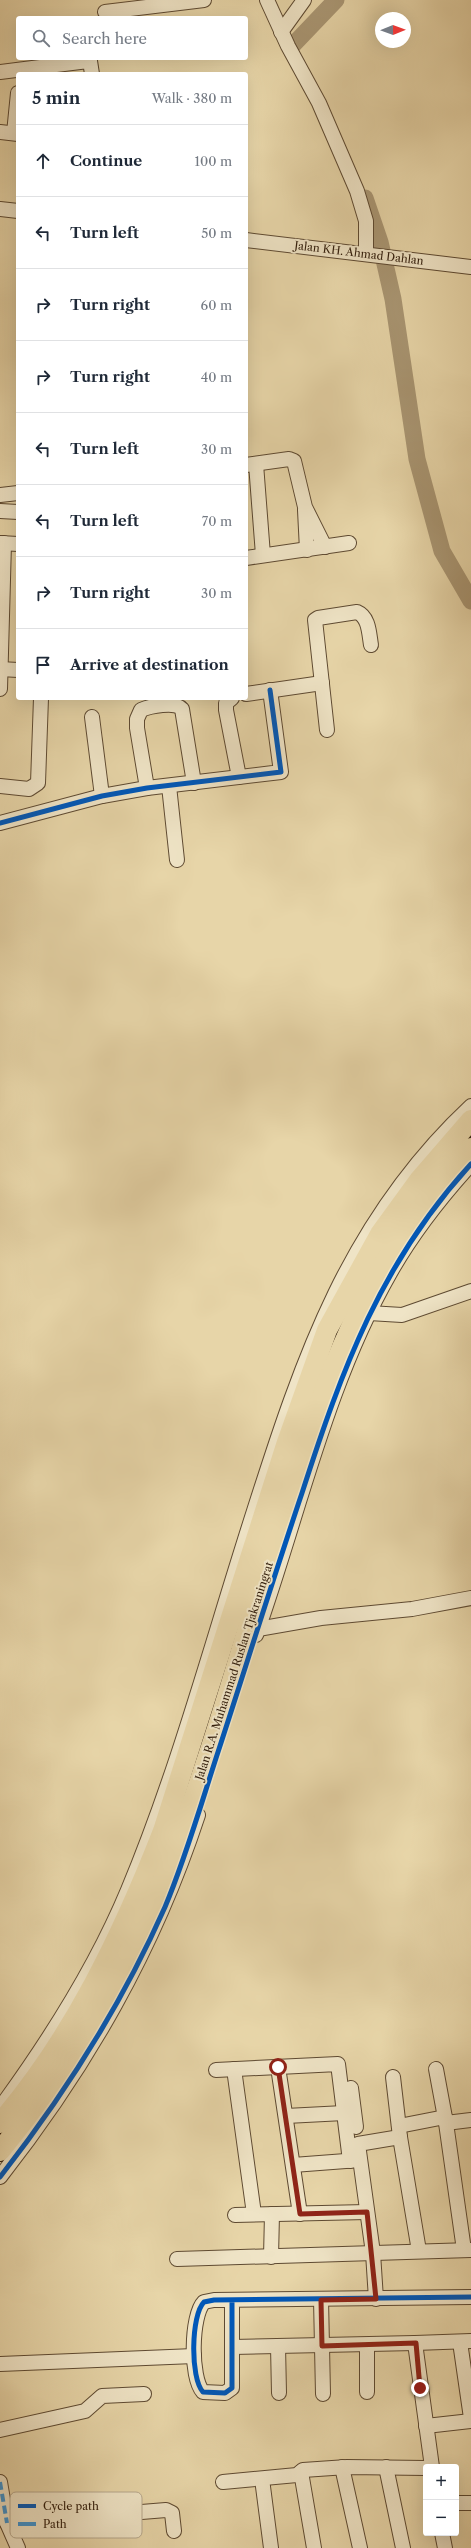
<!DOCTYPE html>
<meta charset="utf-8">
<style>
:root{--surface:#fff;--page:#f6f6f7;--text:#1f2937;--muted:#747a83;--line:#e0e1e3}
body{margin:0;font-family:"Libre Caslon Text",serif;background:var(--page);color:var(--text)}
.controls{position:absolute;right:12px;bottom:12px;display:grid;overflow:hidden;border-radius:4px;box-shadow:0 4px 16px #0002}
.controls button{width:36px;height:36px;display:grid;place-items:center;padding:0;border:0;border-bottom:1px solid var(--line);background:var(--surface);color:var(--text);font:20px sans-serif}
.compass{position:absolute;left:375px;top:12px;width:36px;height:36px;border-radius:50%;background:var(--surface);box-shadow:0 4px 16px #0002;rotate:89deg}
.stop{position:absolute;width:12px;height:12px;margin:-9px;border:3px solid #8f2418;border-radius:50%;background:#fff}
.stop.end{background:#8f2418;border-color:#fff;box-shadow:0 1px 4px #0008}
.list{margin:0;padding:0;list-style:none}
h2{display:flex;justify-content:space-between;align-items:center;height:52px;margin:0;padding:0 16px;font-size:17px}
h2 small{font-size:13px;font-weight:400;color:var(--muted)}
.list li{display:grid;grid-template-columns:26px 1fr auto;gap:12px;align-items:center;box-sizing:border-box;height:72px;padding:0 16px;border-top:1px solid var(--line)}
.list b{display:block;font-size:15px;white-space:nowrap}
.list em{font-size:13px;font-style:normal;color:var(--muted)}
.icon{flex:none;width:22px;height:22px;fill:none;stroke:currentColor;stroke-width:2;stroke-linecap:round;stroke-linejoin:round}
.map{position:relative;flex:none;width:471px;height:2548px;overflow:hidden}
.search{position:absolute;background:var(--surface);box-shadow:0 4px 16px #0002;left:16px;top:16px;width:232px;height:44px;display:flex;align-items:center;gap:10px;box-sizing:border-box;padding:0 14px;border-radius:4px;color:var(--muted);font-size:15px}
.panel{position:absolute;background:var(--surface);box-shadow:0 4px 16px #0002;left:16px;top:72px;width:232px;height:628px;border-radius:4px}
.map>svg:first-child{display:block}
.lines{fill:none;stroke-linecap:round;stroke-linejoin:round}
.river{stroke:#a99673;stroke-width:17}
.minor-casing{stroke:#5e4a32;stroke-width:16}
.highway-casing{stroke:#301c0b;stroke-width:22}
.minor{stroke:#efe4c6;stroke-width:14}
.highway{stroke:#e7d5a8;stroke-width:20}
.quiet{stroke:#3d94d2;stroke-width:4;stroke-dasharray:8 4;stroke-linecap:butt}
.cycleway-casing{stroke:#efe4c6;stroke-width:8}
.cycleway{stroke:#0057b8;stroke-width:5}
.route{stroke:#8f2418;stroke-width:5}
.labels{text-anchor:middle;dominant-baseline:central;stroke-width:4;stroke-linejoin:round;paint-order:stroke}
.street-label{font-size:11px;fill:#301c0b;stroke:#efe4c6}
.key{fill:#efe4c6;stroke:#b6a88e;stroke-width:1}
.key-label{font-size:11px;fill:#301c0b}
</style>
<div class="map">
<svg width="471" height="2548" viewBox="0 0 471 2548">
<rect width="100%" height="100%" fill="#e7d5a8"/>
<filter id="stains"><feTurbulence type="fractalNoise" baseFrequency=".005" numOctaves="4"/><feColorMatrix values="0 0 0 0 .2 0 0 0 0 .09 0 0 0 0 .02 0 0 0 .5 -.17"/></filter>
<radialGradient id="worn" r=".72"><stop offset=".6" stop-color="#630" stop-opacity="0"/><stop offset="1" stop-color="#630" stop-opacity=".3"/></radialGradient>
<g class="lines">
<g class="river">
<path d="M293,45l43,-45"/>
<path d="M365,198l15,44 13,57 24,160 25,92 29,50"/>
</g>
<defs>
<g id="minor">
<path d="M267,0l21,46 31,57 38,88 9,30v32"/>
<path d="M105,12l99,-12"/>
<path d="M281,32l23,-32"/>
<path d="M0,72l88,-11h2l2,13"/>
<path d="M0,132l18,2"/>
<path d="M14,133l4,-40"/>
<path d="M0,209l18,2"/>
<path d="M246,240l225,27"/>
<path d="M256,464l7,91"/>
<path d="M246,465l43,-6 5,2 11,46 20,40"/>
<path d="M0,495l18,-2"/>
<path d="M305,510l2,40"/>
<path d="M0,511l18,1"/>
<path d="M0,543l18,1"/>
<path d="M246,558l103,-15"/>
<path d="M0,669l18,1"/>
<path d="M0,689l4,-146"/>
<path d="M246,694l76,-11"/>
<path d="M232,698l-6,5v7l13,67"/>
<path d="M92,717l10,79"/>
<path d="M327,730l-12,-110 3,-2 39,-6c12,5 12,21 14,33"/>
<path d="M0,786l29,3 9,-6 3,-85"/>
<path d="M169,786l8,74"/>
<path d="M147,788l-10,-60v-9l4,-9c9,-4 34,-9 41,-1l12,74"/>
<path d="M0,823l102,-27 45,-8 134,-16 -11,-82"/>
<path d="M369,1313l33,2 69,-24"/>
<path d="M258,1629l63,-11 91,-9 59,-11"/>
<path d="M256,1635c43,-121 70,-250 134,-362 22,-39 51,-76 81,-109"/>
<path d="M278,2067l22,147"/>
<path d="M234,2069l20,145"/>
<path d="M436,2069l10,54"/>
<path d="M216,2070l122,-6 12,97"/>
<path d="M393,2077l7,60"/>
<path d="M351,2088l5,39"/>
<path d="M0,2108c49,-67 96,-141 128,-218 51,-122 85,-252 126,-379 49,-154 95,-291 217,-405"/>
<path d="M286,2116l58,-3"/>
<path d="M399,2126l46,-9"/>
<path d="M293,2165l66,-5"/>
<path d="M0,2177c87,-111 154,-228 198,-362"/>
<path d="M235,2215l132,-3"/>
<path d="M464,2250l-18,-127 25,-3"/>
<path d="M271,2257l1,-43"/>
<path d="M177,2259l294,-9"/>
<path d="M321,2299l2,95"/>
<path d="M376,2299l-3,-46 -15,-109 42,-7 19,114"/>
<path d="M232,2300v88l-7,5 -22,-1c-13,-14 -12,-77 1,-90l10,-2 257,-3"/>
<path d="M460,2342l11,76"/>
<path d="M278,2346l1,47"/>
<path d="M367,2346v46"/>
<path d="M233,2347l182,-4"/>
<path d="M0,2364l194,-8"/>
<path d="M426,2426l45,-5"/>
<path d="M0,2430l85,-19 17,-15 42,-2"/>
<path d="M342,2467l18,81"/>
<path d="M386,2467l17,81"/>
<path d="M432,2467l-17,-124 56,-2"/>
<path d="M301,2472l13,76"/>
<path d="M262,2479l9,69"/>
<path d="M0,2482l7,41 11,25"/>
<path d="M223,2482l74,-7 6,-5 44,-3 79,1"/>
<path d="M456,2503h15"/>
<path d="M7,2523l159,-13 6,3 2,18"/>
<path d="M442,2533l3,15"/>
</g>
<g id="highway">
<path d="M0,2123c73,-85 122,-187 163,-292l124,-389 40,-112 53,-96 40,-55 51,-59"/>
<path d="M0,2151c82,-100 142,-209 186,-331 35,-97 63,-197 93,-295 46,-145 85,-264 192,-377"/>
</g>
</defs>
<use href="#minor" class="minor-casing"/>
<use href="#highway" class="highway-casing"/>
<use href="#minor" class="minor"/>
<use href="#highway" class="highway"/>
<path class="quiet" d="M0,2482l7,41"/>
<defs>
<g id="cycleway">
<path d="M0,823l102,-27 45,-8 134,-16 -11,-82"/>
<path d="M0,2177c65,-83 122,-173 165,-270 21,-50 36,-103 53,-155 28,-86 55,-173 84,-259 40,-124 79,-231 169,-329"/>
<path d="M232,2300v88l-7,5 -22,-1c-13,-14 -12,-77 1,-90l10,-2 257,-3"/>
</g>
</defs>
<use href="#cycleway" class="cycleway-casing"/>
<use href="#cycleway" class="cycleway"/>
</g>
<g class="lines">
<path class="route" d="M278,2067l22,147 67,-2 9,87 -55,1 1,46 94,-3 4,45"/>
</g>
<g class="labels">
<g class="street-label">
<text transform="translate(359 253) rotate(7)">Jalan KH. Ahmad Dahlan</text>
<text transform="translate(234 1671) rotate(-72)">Jalan R.A. Muhammad Ruslan Tjakraningrat</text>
</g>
</g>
<rect x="10" y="2492" width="132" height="46" rx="6" class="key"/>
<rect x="18" y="2504" width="18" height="4" fill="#0057b8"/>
<rect x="18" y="2522" width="18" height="4" fill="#3d94d2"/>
<g class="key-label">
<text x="43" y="2510">Cycle path</text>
<text x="43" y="2528">Path</text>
</g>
<rect width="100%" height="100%" filter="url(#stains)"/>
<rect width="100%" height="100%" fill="url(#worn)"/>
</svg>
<div class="controls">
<button>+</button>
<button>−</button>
</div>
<svg class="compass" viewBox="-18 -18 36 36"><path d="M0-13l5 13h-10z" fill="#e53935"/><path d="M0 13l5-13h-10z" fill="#747a83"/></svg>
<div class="stop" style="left:278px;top:2067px"></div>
<div class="stop end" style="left:420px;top:2388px"></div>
<div class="search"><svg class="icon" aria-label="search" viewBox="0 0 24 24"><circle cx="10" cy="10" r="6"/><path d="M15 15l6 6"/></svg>Search here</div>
<section class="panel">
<h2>5 min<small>Walk · 380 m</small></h2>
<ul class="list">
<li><svg class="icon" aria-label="ahead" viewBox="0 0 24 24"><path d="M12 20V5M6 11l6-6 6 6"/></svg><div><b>Continue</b></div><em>100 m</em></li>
<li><svg class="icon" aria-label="left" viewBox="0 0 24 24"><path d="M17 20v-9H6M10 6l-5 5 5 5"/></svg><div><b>Turn left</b></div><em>50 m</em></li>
<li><svg class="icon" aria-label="right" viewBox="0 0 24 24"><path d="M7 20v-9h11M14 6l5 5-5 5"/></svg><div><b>Turn right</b></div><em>60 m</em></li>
<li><svg class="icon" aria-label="right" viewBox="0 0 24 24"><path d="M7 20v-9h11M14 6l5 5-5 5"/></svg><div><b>Turn right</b></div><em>40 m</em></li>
<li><svg class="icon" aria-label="left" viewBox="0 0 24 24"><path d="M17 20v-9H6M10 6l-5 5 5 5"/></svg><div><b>Turn left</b></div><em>30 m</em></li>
<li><svg class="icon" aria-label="left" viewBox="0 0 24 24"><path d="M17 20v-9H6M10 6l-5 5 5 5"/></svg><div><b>Turn left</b></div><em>70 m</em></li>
<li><svg class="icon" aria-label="right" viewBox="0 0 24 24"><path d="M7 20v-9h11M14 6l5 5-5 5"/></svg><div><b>Turn right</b></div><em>30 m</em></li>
<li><svg class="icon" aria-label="arrive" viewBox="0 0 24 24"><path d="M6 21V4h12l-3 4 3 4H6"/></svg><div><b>Arrive at destination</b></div></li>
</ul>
</section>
</div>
